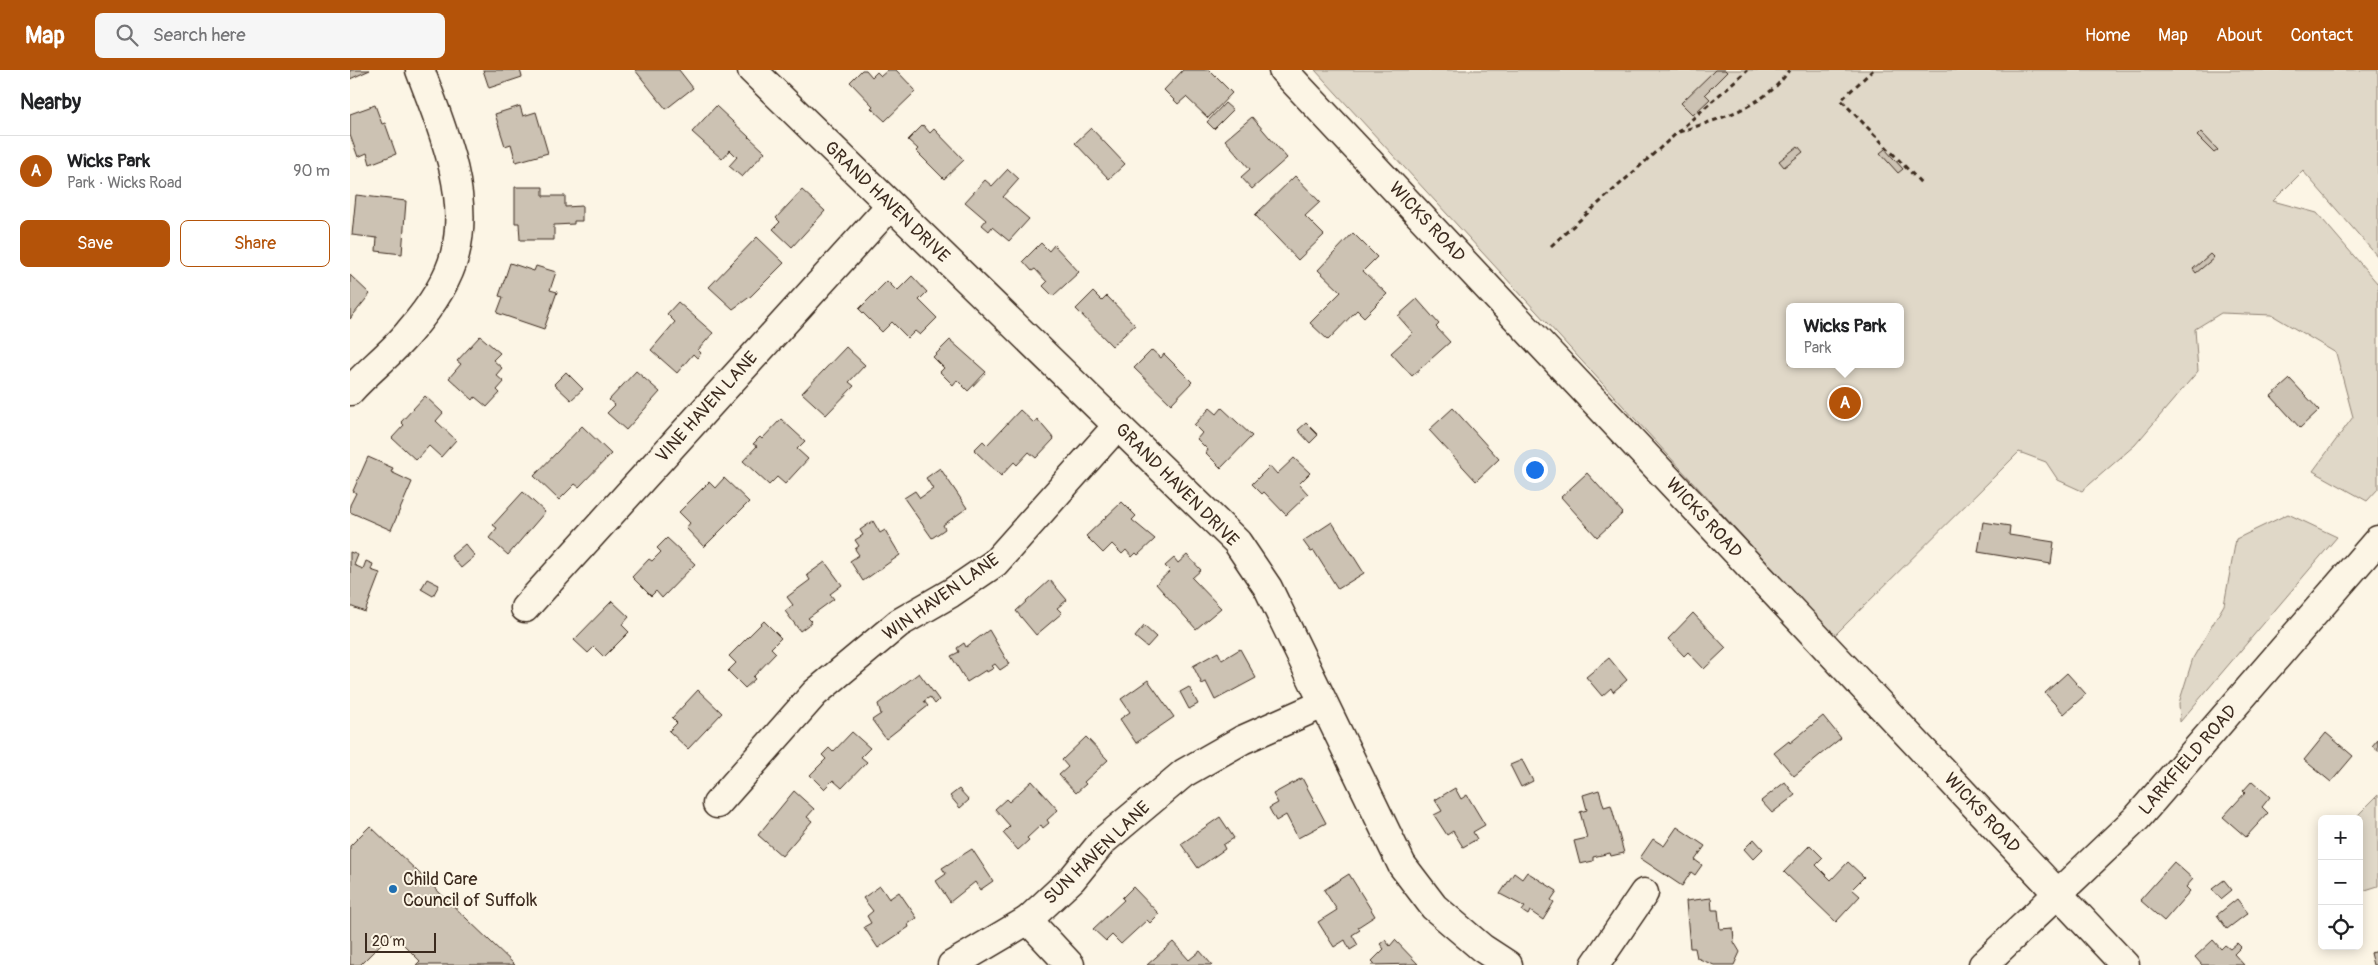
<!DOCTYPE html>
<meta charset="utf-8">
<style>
:root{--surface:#fff;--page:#f6f6f6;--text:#202124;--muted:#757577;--line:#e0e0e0;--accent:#b45309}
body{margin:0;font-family:Pangolin,sans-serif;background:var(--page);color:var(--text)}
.controls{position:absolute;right:15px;bottom:15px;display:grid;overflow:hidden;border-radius:8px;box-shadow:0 2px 12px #0003}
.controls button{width:45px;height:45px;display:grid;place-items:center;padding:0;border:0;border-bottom:1px solid var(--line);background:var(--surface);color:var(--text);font:25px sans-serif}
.scale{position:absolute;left:15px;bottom:12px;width:71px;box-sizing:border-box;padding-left:5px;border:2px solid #3b2a1e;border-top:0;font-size:14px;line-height:18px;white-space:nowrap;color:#3b2a1e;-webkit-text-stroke:4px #fcf5e5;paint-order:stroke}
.you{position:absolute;left:1184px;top:399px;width:18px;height:18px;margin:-12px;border:4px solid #fff;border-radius:50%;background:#1a73e8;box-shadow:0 0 0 8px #1a73e833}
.badge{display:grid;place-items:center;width:32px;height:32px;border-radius:50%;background:var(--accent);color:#fff;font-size:16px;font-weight:700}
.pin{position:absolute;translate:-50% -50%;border:2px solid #fff;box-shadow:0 1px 5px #0006}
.popup{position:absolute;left:1436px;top:233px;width:118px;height:65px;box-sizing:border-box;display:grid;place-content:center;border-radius:8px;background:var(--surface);filter:drop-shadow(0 1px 4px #0005);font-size:16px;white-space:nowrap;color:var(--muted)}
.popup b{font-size:19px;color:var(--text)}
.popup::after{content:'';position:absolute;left:50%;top:100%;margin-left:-10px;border:10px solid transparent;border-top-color:var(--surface)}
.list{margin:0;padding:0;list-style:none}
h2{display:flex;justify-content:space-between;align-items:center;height:65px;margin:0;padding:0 20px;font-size:21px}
h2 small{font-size:16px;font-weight:400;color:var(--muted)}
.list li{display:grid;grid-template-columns:32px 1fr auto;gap:15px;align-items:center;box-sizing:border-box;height:70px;padding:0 20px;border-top:1px solid var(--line)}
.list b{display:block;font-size:19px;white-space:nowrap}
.list p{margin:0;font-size:16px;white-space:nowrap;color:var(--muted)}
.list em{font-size:16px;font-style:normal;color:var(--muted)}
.actions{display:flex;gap:10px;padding:15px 20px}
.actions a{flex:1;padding:11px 0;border:1px solid var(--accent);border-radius:8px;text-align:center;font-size:18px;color:var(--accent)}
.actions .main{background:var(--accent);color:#fff}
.icon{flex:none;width:28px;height:28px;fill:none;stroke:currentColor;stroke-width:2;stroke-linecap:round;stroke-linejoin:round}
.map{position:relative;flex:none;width:2028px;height:895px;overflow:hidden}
header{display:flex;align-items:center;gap:30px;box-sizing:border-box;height:70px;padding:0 25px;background:var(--accent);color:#fff}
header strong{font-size:24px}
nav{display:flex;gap:28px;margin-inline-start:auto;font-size:18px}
.search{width:350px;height:45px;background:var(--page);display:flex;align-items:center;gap:12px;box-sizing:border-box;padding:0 18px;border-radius:8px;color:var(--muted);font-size:19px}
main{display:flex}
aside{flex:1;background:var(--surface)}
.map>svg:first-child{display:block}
.green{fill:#e0d8c8;stroke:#8e8173;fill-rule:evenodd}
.building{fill:#ccc2b3;stroke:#3b2a1e}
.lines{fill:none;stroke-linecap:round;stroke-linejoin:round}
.minor-casing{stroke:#3b2a1e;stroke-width:31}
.major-casing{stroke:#3b2a1e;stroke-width:31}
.path{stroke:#3b2a1e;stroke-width:3;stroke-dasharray:5 4;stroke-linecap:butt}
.minor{stroke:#fcf5e5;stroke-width:28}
.major{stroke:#fcf5e5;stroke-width:28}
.poi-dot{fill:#1f6fb2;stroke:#fcf5e5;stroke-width:2}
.labels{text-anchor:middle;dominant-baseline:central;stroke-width:4;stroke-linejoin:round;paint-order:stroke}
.street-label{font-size:18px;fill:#3b2a1e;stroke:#fcf5e5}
.poi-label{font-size:18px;fill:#3b2a1e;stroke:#fcf5e5;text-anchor:start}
</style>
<header>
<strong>Map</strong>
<div class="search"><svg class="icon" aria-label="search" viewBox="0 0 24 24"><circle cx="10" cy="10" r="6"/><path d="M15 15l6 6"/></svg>Search here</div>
<nav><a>Home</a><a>Map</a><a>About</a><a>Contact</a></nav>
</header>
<main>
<aside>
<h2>Nearby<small></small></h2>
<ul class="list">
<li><span class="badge">A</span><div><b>Wicks Park</b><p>Park · Wicks Road</p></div><em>90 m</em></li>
</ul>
<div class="actions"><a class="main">Save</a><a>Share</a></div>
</aside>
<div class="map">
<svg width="2028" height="895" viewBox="0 0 2028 895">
<rect width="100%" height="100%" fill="#fcf5e5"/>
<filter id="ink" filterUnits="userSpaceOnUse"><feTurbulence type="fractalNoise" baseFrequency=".02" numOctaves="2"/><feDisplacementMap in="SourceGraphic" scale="10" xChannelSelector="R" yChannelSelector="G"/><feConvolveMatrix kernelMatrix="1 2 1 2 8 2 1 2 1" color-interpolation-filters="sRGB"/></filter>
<g filter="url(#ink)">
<g class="green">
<path d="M965,0h1063v187l-75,-86 -30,30 44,12 61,71v205l-11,12 -54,-30 40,-54 -17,-64 -64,-38 -51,-2 -26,16 3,42 -63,74 -53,46 -24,-11 -12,-18 -27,-10 -185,184zM1440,237h110v57h-110z"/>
<path d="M1938,444l49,23 -157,185 -1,-19 14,-45 31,-53 12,-66z"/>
<path d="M2028,725v91l-19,6v-73l-3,-2z"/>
</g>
<g class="building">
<path d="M0,0h20l-20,9z"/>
<path d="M133,0h37l2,7 -33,11z"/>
<path d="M285,0h44l14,18 -27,21z"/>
<path d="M512,0h4l6,7 5,-5 4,4 7,-6h8l20,21 -31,30 -14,-13 2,-2 -23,-24z"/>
<path d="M833,0h26l23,23 -24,25 -22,-21 -8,7 -14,-14z"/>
<path d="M1365,0h10l2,2 -22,22 5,5 -17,16 -12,-12z"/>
<path d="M875,33l8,7 -19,19 -7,-7z"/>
<path d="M25,35l7,19 3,-1 11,31 -26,10 -3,-11 -9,4 -8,-22v-21z"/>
<path d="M170,36l3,10 13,-4 12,41 -32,9 -5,-18 -6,2 -10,-32z"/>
<path d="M366,36l49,46 -23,25 -13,-11 8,-9 -7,-7 -8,9 -30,-27z"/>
<path d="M902,47l35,41 -35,31 -11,-12 9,-8 -25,-29z"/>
<path d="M573,55l7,8 4,-4 30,31 -20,19 -28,-28 2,-2 -10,-9z"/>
<path d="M741,58l34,36 -16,15 -34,-36z"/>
<path d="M1851,62l17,18 -4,3 -17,-17z"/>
<path d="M1448,76l5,6 -19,15 -5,-6z"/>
<path d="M1535,79l18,20 -5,4 -18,-20z"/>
<path d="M658,99l11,10 -16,18 26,22 -20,22 -17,-14 -3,4 -7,-6 4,-5 -21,-18 20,-22 7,6z"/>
<path d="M945,106l25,26 -15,14 19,19 -26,25 -43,-45z"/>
<path d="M165,117h28v9h22v11l17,-1v15h-8v3l-20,1v15h-34l-1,-17h-4z"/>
<path d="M452,120l23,21 -33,36 -19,-18 7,-7 -4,-4z"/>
<path d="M6,125l50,6 -4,53 -26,-3 1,-13 -25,-3z"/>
<path d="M1003,163l24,24 -14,14 24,23 -23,23 -7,-7 -29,30 -18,-17 31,-31 -23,-22z"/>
<path d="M407,167l27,26 -33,33 -18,13 -24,-22z"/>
<path d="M691,173l8,8 5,-6 25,27 -26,24 -10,-10 4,-4 -12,-13 -3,2 -9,-10z"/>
<path d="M1860,184l4,4 -18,15 -3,-4z"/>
<path d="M160,193l24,8 2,-5 20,6 -6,18 7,2 -13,37 -47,-16 6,-16 -4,-1z"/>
<path d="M0,205l20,19 -20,25z"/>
<path d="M562,206l15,16 -8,8 18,18 -17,17 -5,-4 -7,7 -16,-16 -10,10 -23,-23 28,-28 10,10z"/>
<path d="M743,222l9,9 5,-5 28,29 -23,21 -36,-37z"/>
<path d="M1067,229l22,25 -3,3 14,15 -38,34 -21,-23 22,-20 -15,-17z"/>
<path d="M328,232l35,31 -15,17 3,3 -4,5 -4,-4 -16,19 -26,-23 24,-28 -8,-8z"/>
<path d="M130,266l20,17 -7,7 9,8 -6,7 8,7 -7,8 3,3 -13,14 -12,-10 -2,3 -24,-22 12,-14 -4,-3z"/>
<path d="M600,270l36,32 -18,19 -11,-11 -4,5 -13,-13 4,-4 -11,-11z"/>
<path d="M496,277l19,18 -16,17 5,4 -28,29 -24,-22z"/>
<path d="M802,280l9,8 3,-4 28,28 -21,22 -37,-36z"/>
<path d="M286,301l24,21 -34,38 -19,-17 8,-8 -6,-5z"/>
<path d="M216,302l17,17 -12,11 -17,-16z"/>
<path d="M1940,309l29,31 -19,18 -29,-32z"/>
<path d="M75,326l18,17 -7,8 20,19 -15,17 -12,-11 -13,14 -24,-22 12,-13 -3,-3z"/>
<path d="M860,338l7,6 5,-6 30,28 -31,32 -15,-15 2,-3 -11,-11 5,-6 -8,-8z"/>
<path d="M1103,338l46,51 -23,22 -47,-51z"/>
<path d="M670,340l14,13 3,-4 17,20 -18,19 -7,-6 -12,13 -3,-3 -13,14 -27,-26 9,-9 4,4z"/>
<path d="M431,349l24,22 -8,8 11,10 -23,25 -8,-7 -8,8 -26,-24 14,-15 -4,-2 7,-7 2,2z"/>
<path d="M956,353l12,12 -8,8 -12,-13z"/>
<path d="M232,356l29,28 -32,33 -4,-3 -16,16 -25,-24z"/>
<path d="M18,387l25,11 -2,4 21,10 -21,48 -41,-18v-7l6,-12 -3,-2z"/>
<path d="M944,388l16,15 -11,11 9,10 -22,21 -22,-23 -2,2 -10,-10 18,-18 7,8z"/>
<path d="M590,398l27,40 -24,17 2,4 -13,9 -28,-40 11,-7 5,7 13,-9 -7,-11z"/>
<path d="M1237,403l36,40 -26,24 -36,-40z"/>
<path d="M374,408l25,24 -45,45 -18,-19 4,-5 -11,-11 30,-30 6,6z"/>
<path d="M173,422l22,20 -37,43 -19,-17 8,-10 -4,-3z"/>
<path d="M772,432l14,14 -4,4 23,19 -17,16 -2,-2 -4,4 -6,-7 -4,4 -10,-10 -9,9 -17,-17z"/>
<path d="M523,451l7,12 5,-3 15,25 -37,26 -13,-20 9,-6 -4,-6 4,-3 -4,-6 8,-5 -3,-5z"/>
<path d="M982,452l32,51 -26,16 -24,-38 -3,1 -8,-11z"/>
<path d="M1633,452l27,4 -1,9 45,7 -3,22 -73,-12z"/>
<path d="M317,468l28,26 -33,34 -6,-7 -5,5 -19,-19 17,-18 3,2 9,-9 -4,-4z"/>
<path d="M115,474l10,12 -14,12 -10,-12z"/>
<path d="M0,482l8,3 -4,10 9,4 3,-8 7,3 -2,6 9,3 -15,39 -15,-6z"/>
<path d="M837,485l14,15 -9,8 29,30 -25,21 -40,-45 14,-13 -5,-5 9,-8 4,5z"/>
<path d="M475,492l17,23 -12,9 4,5 -26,19 4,4 -12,9 -15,-20 8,-6 -6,-8 23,-17 -3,-5z"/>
<path d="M77,509l12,6 -6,11 -12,-7z"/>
<path d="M700,510l17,20 -10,8 5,5 -26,22 -20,-24z"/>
<path d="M262,531l17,16 -7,8 7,7 -25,25 -10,-10 -6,6 -14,-13z"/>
<path d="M1343,543l33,35 -22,21 -16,-17 -4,4 -16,-17z"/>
<path d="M414,551l17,17 -10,10 5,5 -23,24 2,2 -10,9 -17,-17 8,-8 -7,-7z"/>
<path d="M794,556l12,11 -9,10 -12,-10z"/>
<path d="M639,560l20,34 -9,6 -5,-6 -3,2 2,2 -7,4 -1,-2 -19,12 -16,-26 8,-4 -2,-4 7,-5 2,4z"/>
<path d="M890,579l16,29 -41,22 -9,-18 -4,2 -9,-18 25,-14 4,8z"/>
<path d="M1259,588l18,22 -14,12 -2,-4 -9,8 -16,-19z"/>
<path d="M569,603l20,27 -4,4 -5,-7 -6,4 4,5 -42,33 -14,-19 9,-6 -3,-10z"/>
<path d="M1717,603l19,21 -22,20 -19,-21z"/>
<path d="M798,610l26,37 -38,26 -16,-24 10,-7 -9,-13z"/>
<path d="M839,617l9,17 -9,5 -9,-17z"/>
<path d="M348,620l24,23 -34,36 -19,-18 8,-8 -5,-5z"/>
<path d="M1473,646l18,22 -47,38 -20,-23 15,-12 1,2z"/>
<path d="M502,662l18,16 -9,9 6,5 -25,26 -9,-8 -9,9 -14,-14 16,-16 -4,-4 7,-7 4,4z"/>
<path d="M1976,663l27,23 -22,26 -27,-22z"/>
<path d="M736,667l22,23 -24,22 2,2 -10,9 -17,-18 9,-8 -6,-7z"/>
<path d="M2028,669v12l-6,-5z"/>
<path d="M1172,690l11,21 -12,6 -11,-22z"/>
<path d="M952,708l24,45 -28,15 -12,-23 -10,6 -7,-13 9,-5 -5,-9z"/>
<path d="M682,711l26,29 -11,10 2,3 -6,5 -2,-3 -14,13 2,2 -11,10 -15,-17 7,-7 -15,-17 11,-10 3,3z"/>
<path d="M1902,711l18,16 -8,10 6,6 -22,24 -23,-20 22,-24 -2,-2z"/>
<path d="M1435,712l10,13 -23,18 -11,-12z"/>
<path d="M1105,718l6,11 6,-4 18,30 -12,7 4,7 -14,8 -10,-16 -6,4 -13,-20 8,-4 -7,-11z"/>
<path d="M609,719l10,11 -9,8 -10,-12z"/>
<path d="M1249,720l5,17 7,-2 13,48 -13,3 -1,-3 -17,4v4l-13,3 -6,-23 13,-3 -7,-26 7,-2 -4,-15z"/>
<path d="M444,721l20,18 -7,8 5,4 -30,35 -24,-21z"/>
<path d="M870,747l14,21 -11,7 2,4 -27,19 -17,-24z"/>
<path d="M20,756l145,139h-99l4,-4 -28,-28 -32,32h-10v-119z"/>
<path d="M1327,757l28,19 -10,14 7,5 -7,10 -4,-3 -9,14 -42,-28 13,-19 11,7z"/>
<path d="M1404,769l9,10 -10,10 -9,-10z"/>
<path d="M1460,775l13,13 -7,7 15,15 17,-18 16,15 -12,12 8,7 -24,26 -52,-50z"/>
<path d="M622,779l21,32 -13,9 -5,-8 -25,20 -14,-21 10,-7 -4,-6z"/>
<path d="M1824,792l19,17 -7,8 4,4 -26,30 -24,-21z"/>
<path d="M1177,802l30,19 -6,9 3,2 -11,18 -13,-9 -2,4 -6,-4 3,-4 -25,-13 14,-21 8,6z"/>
<path d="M999,804l26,42 -17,11 2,3 -8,5 6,10 -8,5 -5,-10 -11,7 -16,-25 19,-12 -13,-20z"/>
<path d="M1874,810l8,10 -11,9 -9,-10z"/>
<path d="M530,816l9,13 10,-7 18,26 -9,6 1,3 -31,21 -14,-21 7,-4 -4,-7 6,-5 -10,-13z"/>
<path d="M783,817l26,27 -9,9 -3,-3 -26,24 -9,-9 -6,6 -13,-12 31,-29 -2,-2z"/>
<path d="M1361,828l1,12h6l2,19 13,-1 1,14 6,10 -6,13h-20l-17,-7 -2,-10h-5l-4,-47z"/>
<path d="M1887,829l11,14 -21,16 -10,-14z"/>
<path d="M1035,870l5,6 5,-6 23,24 -47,1 3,-2 -2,-2 12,-12 -4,-5z"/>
<path d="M1863,870l8,9 4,-4 5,4 7,-6 4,4 -7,7 10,11h-42l-7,-8z"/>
<path d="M823,872l16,18 11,-9 12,14h-65z"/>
<path d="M2028,881v14h-5l-3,-12z"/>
</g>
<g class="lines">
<defs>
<g id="minor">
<path d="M402,0l485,472 31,46 134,277 32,42 48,41 26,17"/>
<path d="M933,0l842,895"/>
<path d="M0,321c19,-21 42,-38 59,-59 19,-22 39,-50 46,-78 16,-61 -14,-128 -35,-184"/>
<path d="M175,538l365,-402"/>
<path d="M367,734l98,-111 84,-70 52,-30 44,-30 122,-137"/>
<path d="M678,850l42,45"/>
<path d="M602,895l76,-45 44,-41 31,-38 81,-68 58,-33 81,-36"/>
<path d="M1245,895l49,-72"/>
</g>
<path id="major" d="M1633,895l154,-147 241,-278"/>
</defs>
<use href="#minor" class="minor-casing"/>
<use href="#major" class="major-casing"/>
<g class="path">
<path d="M1523,0l-32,30 82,85"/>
<path d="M1329,62c39,-13 87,-25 110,-62"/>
<path d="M1201,176l196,-176"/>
</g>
<use href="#minor" class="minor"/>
<use href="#major" class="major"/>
</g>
</g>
<circle class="poi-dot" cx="43" cy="819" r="5"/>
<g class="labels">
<g class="street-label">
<text transform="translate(537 132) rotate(44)">GRAND HAVEN DRIVE</text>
<text transform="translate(1077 152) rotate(47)">WICKS ROAD</text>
<text transform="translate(357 337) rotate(-48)">VINE HAVEN LANE</text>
<text transform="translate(827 415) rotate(45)">GRAND HAVEN DRIVE</text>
<text transform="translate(1354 448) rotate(47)">WICKS ROAD</text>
<text transform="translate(591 527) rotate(-35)">WIN HAVEN LANE</text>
<text transform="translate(1838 690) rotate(-49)">LARKFIELD ROAD</text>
<text transform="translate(1632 743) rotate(47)">WICKS ROAD</text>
<text transform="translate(747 783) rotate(-44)">SUN HAVEN LANE</text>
</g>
<g class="poi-label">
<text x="53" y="809">Child Care<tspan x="53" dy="21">Council of Suffolk</tspan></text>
</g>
</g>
</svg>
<div class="controls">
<button>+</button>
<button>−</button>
<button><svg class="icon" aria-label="locate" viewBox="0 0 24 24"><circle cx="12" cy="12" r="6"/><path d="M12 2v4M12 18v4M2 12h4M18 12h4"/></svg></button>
</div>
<div class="scale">20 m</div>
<div class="you"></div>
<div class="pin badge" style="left:1495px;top:333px">A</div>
<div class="popup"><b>Wicks Park</b>Park</div>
</div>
</main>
